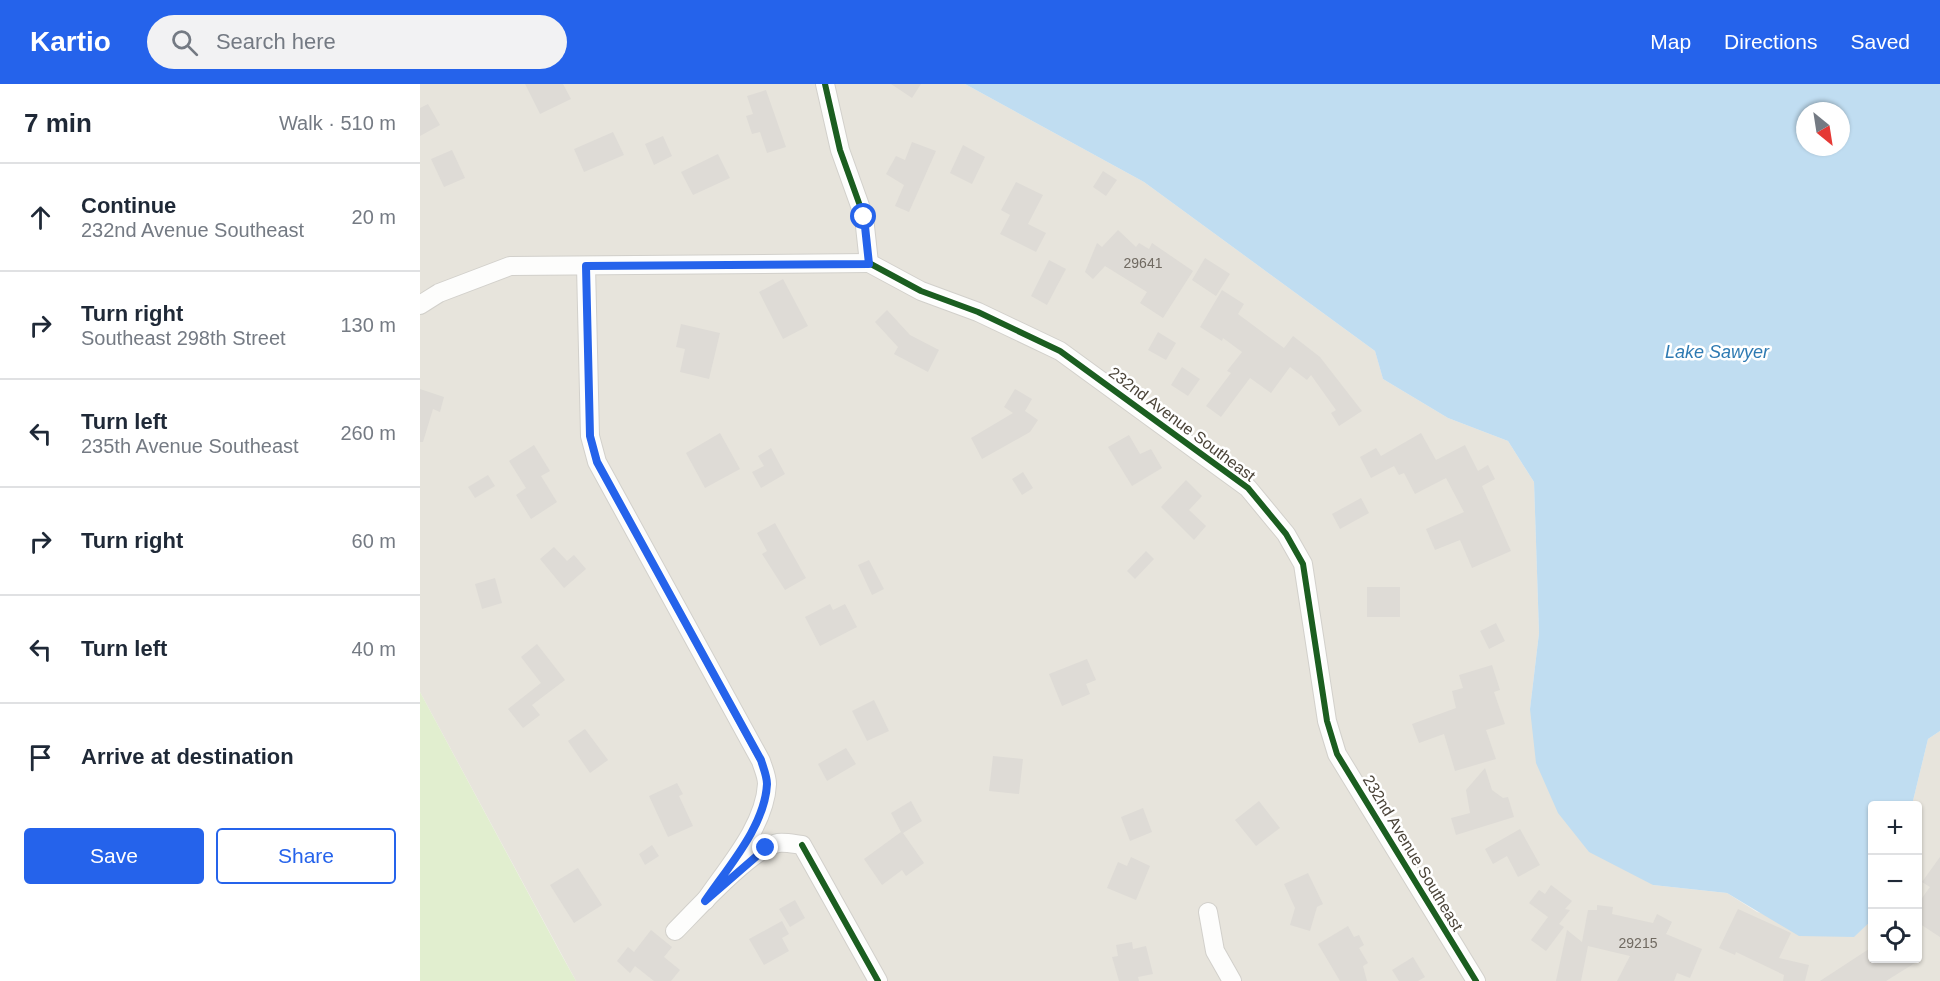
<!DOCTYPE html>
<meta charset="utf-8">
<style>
:root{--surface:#fff;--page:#f2f2f3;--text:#1f2937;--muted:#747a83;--line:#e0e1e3;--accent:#2563eb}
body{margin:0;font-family:Helvetica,sans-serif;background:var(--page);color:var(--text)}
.controls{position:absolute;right:18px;bottom:18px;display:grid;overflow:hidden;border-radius:6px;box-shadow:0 2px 4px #0004}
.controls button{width:54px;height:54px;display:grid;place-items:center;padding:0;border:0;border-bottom:2px solid var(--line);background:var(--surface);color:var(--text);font:30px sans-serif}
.compass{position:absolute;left:1376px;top:18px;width:54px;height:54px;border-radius:50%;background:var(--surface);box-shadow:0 2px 4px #0004;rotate:150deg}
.stop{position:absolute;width:18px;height:18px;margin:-14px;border:4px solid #2563eb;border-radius:50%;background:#fff}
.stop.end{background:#2563eb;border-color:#fff;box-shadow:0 2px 6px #0008}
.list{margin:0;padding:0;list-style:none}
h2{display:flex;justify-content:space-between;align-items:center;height:78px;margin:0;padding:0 24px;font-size:26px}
h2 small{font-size:20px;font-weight:400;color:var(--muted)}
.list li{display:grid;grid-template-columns:39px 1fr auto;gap:18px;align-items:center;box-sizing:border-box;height:108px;padding:0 24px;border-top:2px solid var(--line)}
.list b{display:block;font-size:22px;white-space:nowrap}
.list p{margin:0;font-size:20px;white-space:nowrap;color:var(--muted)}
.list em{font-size:20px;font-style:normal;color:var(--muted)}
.actions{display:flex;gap:12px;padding:18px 24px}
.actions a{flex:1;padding:14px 0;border:2px solid var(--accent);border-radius:6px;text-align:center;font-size:21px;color:var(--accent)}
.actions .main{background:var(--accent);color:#fff}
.icon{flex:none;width:33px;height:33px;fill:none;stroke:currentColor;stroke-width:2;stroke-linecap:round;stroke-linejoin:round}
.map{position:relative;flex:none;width:1520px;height:897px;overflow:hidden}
header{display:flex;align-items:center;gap:36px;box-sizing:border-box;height:84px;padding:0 30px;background:var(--accent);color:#fff}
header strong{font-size:28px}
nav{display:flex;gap:33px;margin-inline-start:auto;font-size:21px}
.search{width:420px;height:54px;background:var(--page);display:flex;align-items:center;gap:15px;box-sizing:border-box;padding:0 21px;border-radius:33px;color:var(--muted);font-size:22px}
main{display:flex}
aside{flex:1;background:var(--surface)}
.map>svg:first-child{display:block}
.residential{fill:#e7e4dc}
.green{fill:#e1eecf}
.water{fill:#c0ddf1;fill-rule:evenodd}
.building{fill:#dedbd6}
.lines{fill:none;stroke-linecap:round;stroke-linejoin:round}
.minor-casing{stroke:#d2d0cb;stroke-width:20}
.minor{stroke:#fdfdfc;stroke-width:18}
.cycleway-casing{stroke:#fff;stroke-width:10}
.cycleway{stroke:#1b5e20;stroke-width:6}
.route{stroke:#2563eb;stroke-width:8}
.labels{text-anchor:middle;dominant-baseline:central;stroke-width:5;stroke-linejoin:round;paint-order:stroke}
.number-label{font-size:14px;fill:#706a61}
.street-label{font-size:16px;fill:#4b4439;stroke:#fff}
.water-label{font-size:18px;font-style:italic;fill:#2e7ab2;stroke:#fff}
</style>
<header>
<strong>Kartio</strong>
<div class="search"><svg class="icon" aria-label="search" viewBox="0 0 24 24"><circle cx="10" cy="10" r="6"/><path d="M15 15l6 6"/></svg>Search here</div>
<nav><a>Map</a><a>Directions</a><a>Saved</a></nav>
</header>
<main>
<aside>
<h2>7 min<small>Walk · 510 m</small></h2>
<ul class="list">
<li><svg class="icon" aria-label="ahead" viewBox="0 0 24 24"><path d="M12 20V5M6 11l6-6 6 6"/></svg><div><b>Continue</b><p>232nd Avenue Southeast</p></div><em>20 m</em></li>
<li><svg class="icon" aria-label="right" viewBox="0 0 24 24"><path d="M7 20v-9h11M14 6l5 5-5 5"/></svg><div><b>Turn right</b><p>Southeast 298th Street</p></div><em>130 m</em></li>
<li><svg class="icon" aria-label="left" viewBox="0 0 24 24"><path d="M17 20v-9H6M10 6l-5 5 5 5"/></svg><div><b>Turn left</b><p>235th Avenue Southeast</p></div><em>260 m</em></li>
<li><svg class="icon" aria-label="right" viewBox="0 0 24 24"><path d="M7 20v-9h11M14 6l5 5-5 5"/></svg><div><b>Turn right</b></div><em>60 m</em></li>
<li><svg class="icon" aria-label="left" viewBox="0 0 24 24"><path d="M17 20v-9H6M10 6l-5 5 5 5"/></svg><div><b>Turn left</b></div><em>40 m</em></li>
<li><svg class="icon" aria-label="arrive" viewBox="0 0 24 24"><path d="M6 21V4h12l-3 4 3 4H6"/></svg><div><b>Arrive at destination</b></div></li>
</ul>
<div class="actions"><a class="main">Save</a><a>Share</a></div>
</aside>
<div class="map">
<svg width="1520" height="897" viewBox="0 0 1520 897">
<rect width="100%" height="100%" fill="#f4f2ee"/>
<path class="residential" d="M0,0h545l179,98 231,169 8,28 65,39 60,23 26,41 5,151 -9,76 123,176 74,8 30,19 96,25 19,-17v38h46v-152l-6,-1 16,-66 12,-8v250h-1364l-156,-289z"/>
<path class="green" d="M0,608l141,262 15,27h-156z"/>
<path class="water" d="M545,0h975v647l-12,8 -16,66 -40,1v114l-18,17 -55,-1 -72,-43 -74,-8 -64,-33 -31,-39 -22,-50 -6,-54 9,-76 -5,-151 -26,-41 -60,-23 -65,-39 -8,-28 -231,-169zM1385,27h36v36h-36z"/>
<g class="building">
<path d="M105,0h38l8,15 -31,15z"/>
<path d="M471,0h30l-9,14z"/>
<path d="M346,6l20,57 -19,6 -7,-21 -8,2 -6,-18 7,-2 -6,-18z"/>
<path d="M8,20l12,21 -20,11v-28z"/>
<path d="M193,48l11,23 -40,17 -10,-23z"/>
<path d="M243,52l9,20 -18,9 -9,-21z"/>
<path d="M492,58l24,9 -27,61 -14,-6 9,-21 -18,-11 10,-18 9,4z"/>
<path d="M543,61l22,12 -13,27 -22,-11z"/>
<path d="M32,66l13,28 -21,9 -13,-28z"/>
<path d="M298,70l12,24 -37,17 -12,-23z"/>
<path d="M683,87l14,9 -11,16 -13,-9z"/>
<path d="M596,98l27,13 -15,29 18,9 -10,19 -36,-18 10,-19 -9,-5z"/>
<path d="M698,146l18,17 3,-4 10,6 3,-6 41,28 -30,47 -23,-15 7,-11 -42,-26 -12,13 -8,-7 12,-29 5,4z"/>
<path d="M785,174l25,16 -14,22 -24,-16z"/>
<path d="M629,176l17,9 -19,36 -16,-9z"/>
<path d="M363,195l25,47 -25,13 -24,-47z"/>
<path d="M802,206l22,14 -6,10 46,34 9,-12 27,21 42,54 -23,15 -8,-13 5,-3 -25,-35 -4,5 -17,-13 -19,26 -21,-15 -29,39 -15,-11 25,-33 -4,-2 15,-19 -19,-14 -1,3 -22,-14z"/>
<path d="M467,226l23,25 29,15 -11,22 -34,-18 4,-7 -23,-25z"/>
<path d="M261,240l39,9 -11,46 -29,-7 5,-23 -9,-2z"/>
<path d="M738,248l18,11 -10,17 -18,-10z"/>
<path d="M762,283l18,12 -12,17 -17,-11z"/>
<path d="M0,305l24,8 -4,15 -7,-3 -10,33h-3z"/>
<path d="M595,305l17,10 -7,12 13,9 -8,12 -48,27 -11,-21 42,-25 -9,-6z"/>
<path d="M300,349l20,36 -35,19 -19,-35z"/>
<path d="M1001,349l15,27 29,-15 13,26 10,-6 7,14 -13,7 29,65 -39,17 -12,-28 -25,10 -9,-21 38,-17 -18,-34 -31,16 -11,-21 -5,2 -5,-9 -23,12 -11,-21 16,-9 5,8z"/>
<path d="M709,351l11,19 11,-5 11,19 -30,18 -24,-39z"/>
<path d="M114,361l16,26 -9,5 16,26 -26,17 -15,-24 10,-7 -17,-27z"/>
<path d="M351,364l14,26 -24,14 -9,-16 12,-6 -6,-10z"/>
<path d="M603,388l10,16 -11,7 -10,-16z"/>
<path d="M68,391l7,11 -20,12 -7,-11z"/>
<path d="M766,396l16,16 -13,14 17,16 -12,14 -33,-33z"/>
<path d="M941,414l8,15 -29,16 -8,-15z"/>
<path d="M355,439l31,55 -21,12 -23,-36 5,-3 -10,-18z"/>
<path d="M134,463l13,14 7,-6 12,14 -22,19 -24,-29z"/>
<path d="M726,467l8,8 -19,20 -8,-8z"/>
<path d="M449,476l15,29 -12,6 -14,-30z"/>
<path d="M75,494l7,25 -20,6 -7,-25z"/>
<rect x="947" y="503" width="33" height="30"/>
<path d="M410,520l3,6 12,-6 12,23 -37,19 -15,-29z"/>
<path d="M1076,539l9,18 -16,8 -9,-18z"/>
<path d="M117,560l28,36 -33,25 8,10 -17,13 -15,-19 33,-26 -20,-26z"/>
<path d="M667,575l9,21 -10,4 4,10 -28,12 -13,-32z"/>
<path d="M1072,581l8,25 -6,2 11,32 -19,6 10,29 -41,12 -11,-37 -25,9 -7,-19 44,-16 -4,-17 11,-3 -4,-13z"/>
<path d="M454,616l15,31 -22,10 -15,-30z"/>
<path d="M165,645l23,31 -18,13 -22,-32z"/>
<path d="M426,664l10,16 -29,17 -9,-17z"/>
<path d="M573,672l30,3 -4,35 -30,-3z"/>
<path d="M1065,684l7,22 11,8 5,-1 6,20 -58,18 -5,-17 19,-5 -4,-23z"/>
<path d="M257,699l6,11 -4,2 14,30 -25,11 -19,-41z"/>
<path d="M491,717l11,20 -19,12 21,30 -18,13 -4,-6 -20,15 -18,-26 37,-27 -10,-19z"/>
<path d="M839,717l21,27 -24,18 -21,-26z"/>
<path d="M723,724l9,24 -22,9 -9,-24z"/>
<path d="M1100,745l20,36 -22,12 -11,-21 -14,8 -8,-15z"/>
<path d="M232,761l7,11 -14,9 -6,-11z"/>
<path d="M711,773l19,9 -14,34 -29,-12 11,-26 9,4z"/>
<path d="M1520,773v80l-23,-15v-17l13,-18 -8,-5z"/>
<path d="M158,784l24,37 -28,18 -24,-38z"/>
<path d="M888,789l15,31 -6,3 -7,24 -20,-6 5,-17 -11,-24z"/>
<path d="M1131,801l21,16 -7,8 5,1 -11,14 5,3 -18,24 -15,-11 17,-23 -19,-14 10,-13 6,4z"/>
<path d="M375,816l10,18 -15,9 -11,-18z"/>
<path d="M1177,821l16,2 -1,7 41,9 4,-9 15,8 -6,12 36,15 -12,29 -13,-5 -3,8h-57l13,-25 -42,-10 -7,35h-25l11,-51 15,12 6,-32h9z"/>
<path d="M1318,825l53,24 -12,25 30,7 -4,16h-22l1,-6 -48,-23 -1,3 -16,-7z"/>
<path d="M362,837l7,13 -7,4 7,13 -25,14 -15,-26z"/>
<path d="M928,842l6,11 5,-2 5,10 -5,3 9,15 -5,3 4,15h-27l-22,-37z"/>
<path d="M231,846l21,17 -8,10 16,13 -9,11h-17l-19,-15 -5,7 -13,-12 11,-14 6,5z"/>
<path d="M712,858l1,7 13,-3 7,28 -15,3 1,4h-20l-7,-24 6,-1 -2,-11z"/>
<path d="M1452,863v11h51l-37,23h-66z"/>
<path d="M993,873l12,20 -7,4h-19l-7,-11z"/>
</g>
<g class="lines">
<defs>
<g id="minor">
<path d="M405,0l15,66 24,67 5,46 52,28 57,21 82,39 188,137 38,46 17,30 24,157 10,33 139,227"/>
<path d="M166,182l4,170 7,26 164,299c2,7 6,15 6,23 -2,42 -39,83 -62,117"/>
<path d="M0,221l19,-12 71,-27 359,-3"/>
<path d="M788,828l7,39 17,30"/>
<path d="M255,847c21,-21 76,-82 103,-88 7,-1 16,1 24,2l76,136"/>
</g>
</defs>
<use href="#minor" class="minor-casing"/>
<use href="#minor" class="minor"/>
<defs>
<g id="cycleway">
<path d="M405,0l15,66 24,67 5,46 52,28 57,21 82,39 188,137 38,46 17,30 24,157 10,33 139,227"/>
<path d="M166,182l4,170 7,26 164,299"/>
<path d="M382,761l76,136"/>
</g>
</defs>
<use href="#cycleway" class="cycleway-casing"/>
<use href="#cycleway" class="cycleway"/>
</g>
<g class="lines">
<path class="route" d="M346,764l-61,53c23,-34 60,-75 62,-117 0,-8 -4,-17 -6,-24l-164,-298 -7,-26 -4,-170 283,-2 -5,-47"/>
</g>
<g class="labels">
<g class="number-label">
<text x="723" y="179">29641</text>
<text x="1218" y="859">29215</text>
</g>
<g class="street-label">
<text transform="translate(762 340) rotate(37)">232nd Avenue Southeast</text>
<text transform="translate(993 769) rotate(59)">232nd Avenue Southeast</text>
</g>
<g class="water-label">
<text x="1297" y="268">Lake Sawyer</text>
</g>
</g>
</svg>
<div class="controls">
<button>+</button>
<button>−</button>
<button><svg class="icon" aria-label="locate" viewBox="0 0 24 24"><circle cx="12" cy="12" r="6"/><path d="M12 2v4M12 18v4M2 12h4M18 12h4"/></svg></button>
</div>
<svg class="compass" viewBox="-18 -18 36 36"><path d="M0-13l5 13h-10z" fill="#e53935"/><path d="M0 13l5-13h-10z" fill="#747a83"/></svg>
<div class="stop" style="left:444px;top:133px"></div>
<div class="stop end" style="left:346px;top:764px"></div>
</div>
</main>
